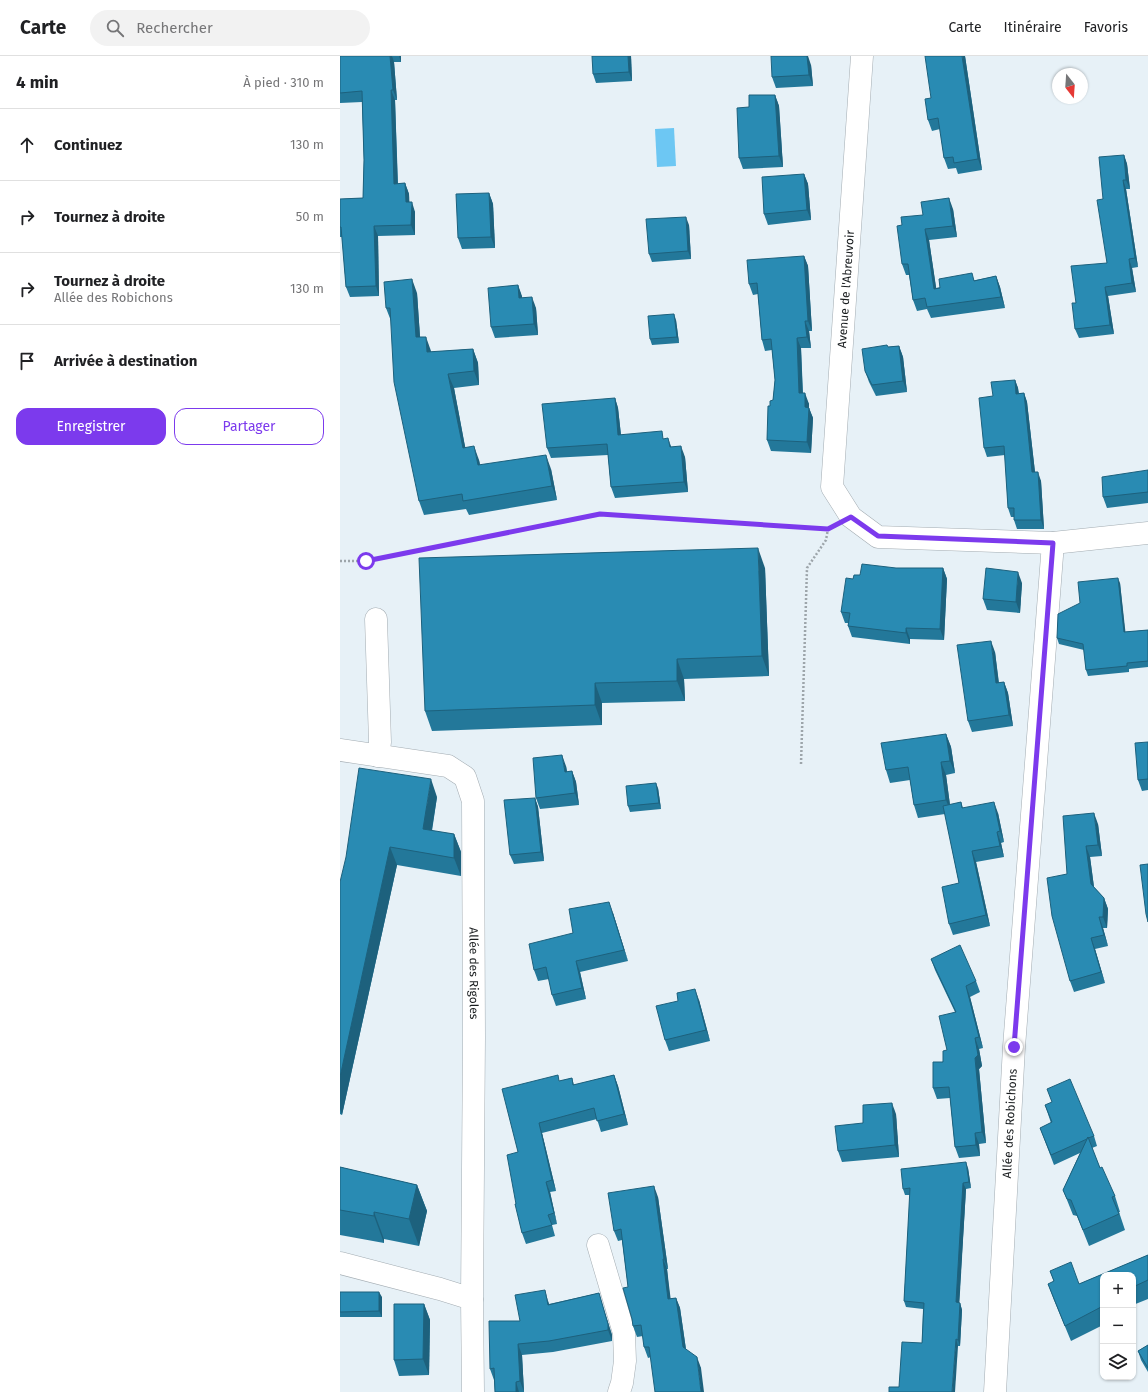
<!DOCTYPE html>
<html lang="fr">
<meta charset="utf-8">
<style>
:root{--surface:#fff;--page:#f2f2f2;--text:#202124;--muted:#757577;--line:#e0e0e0;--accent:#7c3aed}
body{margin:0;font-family:"Fira Sans",sans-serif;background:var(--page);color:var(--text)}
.controls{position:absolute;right:12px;bottom:12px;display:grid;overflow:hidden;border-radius:8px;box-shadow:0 1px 3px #0004}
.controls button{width:36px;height:36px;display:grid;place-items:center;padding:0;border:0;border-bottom:1px solid var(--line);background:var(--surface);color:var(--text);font:20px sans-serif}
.compass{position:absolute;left:712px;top:12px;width:36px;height:36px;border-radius:50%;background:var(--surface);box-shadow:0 1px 3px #0004;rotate:163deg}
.stop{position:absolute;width:12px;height:12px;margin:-9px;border:3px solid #7c3aed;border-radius:50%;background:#fff}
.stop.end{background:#7c3aed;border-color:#fff;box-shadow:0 1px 4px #0008}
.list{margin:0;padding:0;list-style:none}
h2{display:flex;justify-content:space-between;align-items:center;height:52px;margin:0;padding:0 16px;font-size:17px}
h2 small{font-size:13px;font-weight:400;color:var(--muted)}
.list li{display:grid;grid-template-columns:26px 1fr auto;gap:12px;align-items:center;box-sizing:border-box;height:72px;padding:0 16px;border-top:1px solid var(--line)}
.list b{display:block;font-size:15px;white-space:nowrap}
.list p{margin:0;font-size:13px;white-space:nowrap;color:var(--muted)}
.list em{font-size:13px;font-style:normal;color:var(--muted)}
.actions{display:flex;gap:8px;padding:12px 16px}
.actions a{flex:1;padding:9px 0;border:1px solid var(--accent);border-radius:12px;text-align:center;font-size:14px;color:var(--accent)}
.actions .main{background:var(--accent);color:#fff}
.icon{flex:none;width:22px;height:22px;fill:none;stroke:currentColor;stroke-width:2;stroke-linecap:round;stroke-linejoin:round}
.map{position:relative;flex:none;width:808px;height:1336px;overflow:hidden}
header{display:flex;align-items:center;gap:24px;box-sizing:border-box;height:56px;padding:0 20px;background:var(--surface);border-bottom:1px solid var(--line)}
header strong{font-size:19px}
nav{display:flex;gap:22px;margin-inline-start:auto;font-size:14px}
.search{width:280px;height:36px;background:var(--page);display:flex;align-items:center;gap:10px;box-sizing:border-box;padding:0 14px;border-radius:22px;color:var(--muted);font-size:15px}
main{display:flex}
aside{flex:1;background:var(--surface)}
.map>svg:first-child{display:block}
.water{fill:#6dc7f3}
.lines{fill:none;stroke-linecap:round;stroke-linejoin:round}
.minor-casing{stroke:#a3acb2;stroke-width:23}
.path{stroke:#9da5aa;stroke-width:2.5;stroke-dasharray:2 2;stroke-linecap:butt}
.minor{stroke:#fff;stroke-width:22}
.wall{fill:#23789a}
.shaded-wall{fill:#1d617d}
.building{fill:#298bb3;stroke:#1d617d}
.route{stroke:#7c3aed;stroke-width:5}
.labels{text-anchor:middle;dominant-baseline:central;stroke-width:3;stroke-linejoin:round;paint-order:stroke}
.street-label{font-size:12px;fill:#181c1e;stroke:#fff}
</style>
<header>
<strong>Carte</strong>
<div class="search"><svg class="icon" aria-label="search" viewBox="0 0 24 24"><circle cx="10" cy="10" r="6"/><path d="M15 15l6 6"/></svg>Rechercher</div>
<nav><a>Carte</a><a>Itinéraire</a><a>Favoris</a></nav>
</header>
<main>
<aside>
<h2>4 min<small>À pied · 310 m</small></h2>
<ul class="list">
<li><svg class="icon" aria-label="ahead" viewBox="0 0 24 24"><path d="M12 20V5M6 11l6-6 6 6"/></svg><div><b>Continuez</b></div><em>130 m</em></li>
<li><svg class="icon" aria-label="right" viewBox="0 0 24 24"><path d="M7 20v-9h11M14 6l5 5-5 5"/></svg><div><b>Tournez à droite</b></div><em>50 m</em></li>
<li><svg class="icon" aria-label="right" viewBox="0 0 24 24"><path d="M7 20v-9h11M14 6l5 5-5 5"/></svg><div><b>Tournez à droite</b><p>Allée des Robichons</p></div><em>130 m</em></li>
<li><svg class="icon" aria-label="arrive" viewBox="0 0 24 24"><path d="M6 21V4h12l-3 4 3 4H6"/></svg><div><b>Arrivée à destination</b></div></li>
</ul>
<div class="actions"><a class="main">Enregistrer</a><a>Partager</a></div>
</aside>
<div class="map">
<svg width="808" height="1336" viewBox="0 0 808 1336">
<rect width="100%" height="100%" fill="#e7f1f7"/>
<path class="water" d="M334,72l2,38 -19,1 -2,-38z"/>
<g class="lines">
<defs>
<g id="minor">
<path d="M522,0l-30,431 19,30 27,20 175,6 95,-10"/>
<path d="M36,563l4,123 -2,14"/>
<path id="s1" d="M0,694l108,16 17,11 8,24 1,236 -2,262"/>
<path d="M258,1189l26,88 1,28 -3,22 -3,9"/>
<path d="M0,1207l100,26 32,10 1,93"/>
<path id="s2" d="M655,1336l19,-345 39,-504"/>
</g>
</defs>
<use href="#minor" class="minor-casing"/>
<g class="path">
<path d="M0,505h26l234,-47 228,15 2,-1"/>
<path d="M461,708l6,-196 19,-28 2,-11"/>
</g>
<use href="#minor" class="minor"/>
</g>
<g class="wall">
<path d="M0,0h61v6h-7l3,38h-2l3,84 7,-1 4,11v8l6,10v23l-37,1 1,60 -29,1 -4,-10 -4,-50h-2v-38l23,-1 1,-38 -2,-58 -22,1z"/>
<path d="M291,0l1,25 -36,2 -3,-9z"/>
<path d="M625,0l17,114 -24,4 -2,-6 -8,1 -4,-11 -4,-29 -8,2 -4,-11 3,-22z"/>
<path d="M471,9l2,21 -37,2 -4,-11z"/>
<path d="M435,39l4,11 4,61 -40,2 -4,-11 10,-51z"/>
<path d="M784,99l3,9 3,25h-4l12,78 -6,1 4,24 -28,4 6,38 -35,4 -4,-9 1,-26 31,-40 -4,-64z"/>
<path d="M464,118l4,10 3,36 -43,5 -4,-11z"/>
<path d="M149,137l4,11 2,44 -33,1 -4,-11z"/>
<path d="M613,153l4,28 -28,3 7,48 60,-12 4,11 5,21 -74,10 -4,-9 -10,2 -4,-11 -4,-25h-3l-4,-11v-39l21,-10z"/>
<path d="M349,169l2,34 -39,3 -3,-8z"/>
<path d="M464,200l4,10 4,65h-3l2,17h-10l2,45 6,11v4l4,10 -2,35 -40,-2 -4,-11 3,-34 3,-6 2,-20 -3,-30 -7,1 -3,-11 -4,-46 -5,1 -4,-11z"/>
<path d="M178,229l4,13 14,10 2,27 -43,3 -4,-11z"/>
<path d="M77,237l3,44 11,15 42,-3 5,14 1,22 -25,3 11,59 14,13 1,5 71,4 6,31 -88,15 -3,-6 -42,6 -5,-14 -28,-180 -5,-13z"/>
<path d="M336,264l3,23 -27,2 -2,-6z"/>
<path d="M559,290l4,11 4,35 -31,4 -7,-14 -4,-11 23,-24z"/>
<path d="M675,324l3,8 1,5h5l3,9 8,70 6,9 3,48h-27l-3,-9v-3h-3l-3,-9 -3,-53 -18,2 -3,-9 9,-52z"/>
<path d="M275,342l3,10 3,27 44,4 6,8 14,10 3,35 -73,6 -4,-11 -3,-32 -57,3 -4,-10z"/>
<path d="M808,414v33l-41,5 -4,-11z"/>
<path d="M425,512l4,108 -85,3 1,22 -83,2v22l-170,6 -7,-20z"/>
<path d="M556,512h47l4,11 -3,61 -34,-1v5l-58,-7 -4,-11v-3h-3l-4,-11 12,-33 7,-4z"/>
<path d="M682,527l-2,30 -33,-3 -4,-11z"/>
<path d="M780,527l5,49 23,-2v37l-19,2v3l-41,4 -2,-6 -2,-20 -25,-6 -2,-6z"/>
<path d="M655,596l4,31 5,-1 4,11 5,33 -41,6 -4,-11z"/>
<path d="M606,678l5,13 4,26 -9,2 4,30 11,-3 2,6 35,5 6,29 -3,1 3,14 -28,5 14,64 -37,9 -4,-11 10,-41 -14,-69 -27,4 -4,-13 -4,-25 -20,3 -4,-13z"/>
<path d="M808,686v48l-6,1 -4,-11z"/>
<path d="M226,710l1,6 5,-1 4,11 3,23 -39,4 -4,-11z"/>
<path d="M318,732l3,21 -31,3 -2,-6z"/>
<path d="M97,741l-5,34 22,3 7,18v24l-64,-11 -55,250 -2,-1v-232z"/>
<path d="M195,742l3,9 6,54 -30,3 -4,-9z"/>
<path d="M758,768l4,32 -12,1 4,30 10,11 4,11 -1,19h-4l5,18 -13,3 10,34 -31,9 -4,-11 -3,-107z"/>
<path d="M273,857l15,48 -48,11 6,27 -30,7 -4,-11 -3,-16 -11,2 -4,-11 39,-37z"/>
<path d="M591,903l45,22 4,11 -10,5 13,51 -4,1 3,17 -3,3 7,74 -7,1 1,12 -21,2 -4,-11 -5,-49 -13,1 -4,-11 14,-38 8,-38 -20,-42z"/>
<path d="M359,944l11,41 -41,10 -4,-11z"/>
<path d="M274,1019l4,11 10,39 -27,7 -4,-13 -55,14 14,58 -6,1 7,32 -5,1 3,11 -29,8 -4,-11 -6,-29 2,-52 42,-71 12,-3 2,7z"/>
<path d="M705,1049l49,31 3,10 -5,2 8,20 15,28 5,16h-1l6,18 -36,16 -12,-30 -4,-1 -10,-25 17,-37 -26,12 -14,-37 11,-5z"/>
<path d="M556,1058l3,43 -57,5 -4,-11 25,-28z"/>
<path d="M0,1111l77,18 10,26 -8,35 -35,-7v4l-44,-8z"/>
<path d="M628,1112l3,20 -5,1 -7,114h1l2,7 -2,36h-2l-59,41 23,-44 1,-34 -17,-2 -2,-6 6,-106h-5l-2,-6z"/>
<path d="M318,1141l10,72h-1l3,30 6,-1 4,10 6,41 15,19 -50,-11 -3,1 -4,-11 -1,-11 -6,1 -4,-11 -11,-86 -4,1 -4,-10z"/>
<path d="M808,1199v44l-15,6v-30h-30v50l-32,16 -17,-41 -6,-16 6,-2 -4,-11 29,13z"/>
<path d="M0,1236l42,5v20h-42z"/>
<path d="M259,1237l3,11 10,31v6l-59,11 -31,3 2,37h-29l-1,-12 -4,-11 30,-48 28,-20 1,3z"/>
<path d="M84,1248l6,16 -1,55 -30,1 -5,-16z"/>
<path d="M808,1289v27l-7,-12 -3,-9z"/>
</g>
<g class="shaded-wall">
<path d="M50,0h2l2,6 3,38 -4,-10z"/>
<path d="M59,0h2v6z"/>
<path d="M288,0h3l1,25 -3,-9z"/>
<path d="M464,0h4l3,9 2,21 -4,-11z"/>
<path d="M622,0h3l17,114 -4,-11z"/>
<path d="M51,34l4,10 3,94 -4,-10z"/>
<path d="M435,39l4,11 4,61 -4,-11z"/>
<path d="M784,99l3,9 3,25 -4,-9z"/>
<path d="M464,118l4,10 3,36 -4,-10z"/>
<path d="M783,124l3,9 12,78 -3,-9z"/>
<path d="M65,127l4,11 1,18 -4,-10z"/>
<path d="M149,137l4,11 2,44 -4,-11z"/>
<path d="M609,142l4,11 4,28 -4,-11z"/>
<path d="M72,146l3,10v23l-4,-10z"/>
<path d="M346,161l3,8 2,34 -3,-8z"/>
<path d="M34,170l4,10 1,60 -3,-10z"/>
<path d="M585,173l4,11 9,60 -4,-11z"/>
<path d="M464,200l4,10 4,65 -4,-10z"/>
<path d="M789,203l3,9 4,24 -4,-9z"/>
<path d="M656,220l4,11 5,21 -4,-11z"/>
<path d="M72,223l5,14 4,58 -5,-14z"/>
<path d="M178,229l4,11 1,13 -4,-11z"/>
<path d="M765,231l3,9 6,38 -4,-9z"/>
<path d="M192,241l4,11 2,27 -4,-11z"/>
<path d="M334,258l2,6 3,23 -2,-6z"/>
<path d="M465,265l4,10 2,17 -4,-11z"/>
<path d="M86,281l5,14 1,15 -5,-14z"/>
<path d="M457,282l4,10 2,56 -4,-11z"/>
<path d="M559,290l4,11 4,35 -4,-11z"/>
<path d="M133,293l5,14 1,22 -5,-14z"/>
<path d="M108,318l6,14 14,74 -5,-14z"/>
<path d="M675,324l3,8 1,15 -3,-9z"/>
<path d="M465,337l4,11v4l4,10 -2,35 -4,-11 -2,-35z"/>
<path d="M684,337l3,9 9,79 -4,-9z"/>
<path d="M275,342l3,10 4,37 -4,-10z"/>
<path d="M328,382l4,11 -2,-2z"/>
<path d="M134,390l5,14 4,19 -5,-14z"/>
<path d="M341,390l4,11 3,35 -4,-10z"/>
<path d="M206,399l5,14 6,31 -5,-14z"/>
<path d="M698,416l3,9 3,48 -3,-9z"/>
<path d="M418,492l7,20 4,108 -7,-20z"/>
<path d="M603,512l4,11 -3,61 -4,-11z"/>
<path d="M678,516l4,11 -2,30 -4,-11z"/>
<path d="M778,522l2,5 6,54 -2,-5z"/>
<path d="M566,572l4,11v5l-4,-11z"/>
<path d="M651,585l4,11 5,42 -4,-11z"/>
<path d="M337,603l7,20 1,22 -8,-20z"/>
<path d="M664,626l4,11 5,33 -4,-11z"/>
<path d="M255,627l7,20v22l-7,-20z"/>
<path d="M606,678l5,13 4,26 -5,-12z"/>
<path d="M222,699l4,11 3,17 -4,-11z"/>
<path d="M601,706l5,13 5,38 -5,-13z"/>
<path d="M232,715l4,11 3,23 -4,-12z"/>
<path d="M91,723l6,18 -8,50 -6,-18z"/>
<path d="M316,727l2,5 3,21 -2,-6z"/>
<path d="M195,742l3,9 6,54 -3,-9z"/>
<path d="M654,746l4,11 6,29 -4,-11z"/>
<path d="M754,757l4,11 4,32 -4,-11z"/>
<path d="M657,776l4,11 3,14 -4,-11z"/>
<path d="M114,778l7,18v24l-7,-18z"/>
<path d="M746,790l4,11 5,38 -4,-11z"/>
<path d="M50,791l7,18 -55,250 -2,-6v-32z"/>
<path d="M632,795l4,11 14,64 -4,-11z"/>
<path d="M764,842l4,11 -1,19 -4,-11z"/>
<path d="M269,846l4,11 15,48 -4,-11z"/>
<path d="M759,861l4,11 5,18 -4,-11z"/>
<path d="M751,882l4,11 10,34 -4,-11z"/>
<path d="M236,905l4,11 6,27 -4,-11z"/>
<path d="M626,930l4,11 13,51 -4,-11z"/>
<path d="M355,933l4,11 11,41 -4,-11z"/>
<path d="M635,982l4,11 3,17 -3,3 7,74 -4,-11 -7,-74z"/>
<path d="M274,1019l4,11 10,39 -4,-11z"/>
<path d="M552,1047l4,11 3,43 -4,-12z"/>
<path d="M199,1067l3,10 14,58 -4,-11z"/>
<path d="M635,1077l4,11 1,12 -4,-11z"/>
<path d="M626,1106l2,6 3,20 -2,-6z"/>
<path d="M206,1126l4,10 7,32 -3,-11z"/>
<path d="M623,1127l3,6 -7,120 -3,-7z"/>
<path d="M77,1129l10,26 -8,35 -10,-27z"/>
<path d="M314,1130l4,11 10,72 -4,-10z"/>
<path d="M34,1156l10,27v4l-10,-27z"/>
<path d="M323,1203l4,10 5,41 -4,-11z"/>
<path d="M205,1234l3,11 4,14 -4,-10z"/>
<path d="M39,1236l3,5v20l-3,-6z"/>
<path d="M259,1237l3,11 10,31v6l-4,-11z"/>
<path d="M336,1242l4,10 7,49 -4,-10z"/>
<path d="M620,1247l2,7 -2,36 -2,-6z"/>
<path d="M84,1248l6,16 -1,55 -6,-16z"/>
<path d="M616,1283l2,7 -3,46h-3z"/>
<path d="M178,1288l4,11 2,37 -4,-11z"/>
<path d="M357,1301l4,11 3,24h-3z"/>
<path d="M176,1326l3,10h-3z"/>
</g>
<g class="building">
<path d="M0,0h50l3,34h-2l3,94 11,-1 1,19h6l-1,23 -37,1 2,60 -30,1 -5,-60h-1v-28l23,-1 1,-38 -2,-69 -22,2z"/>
<path d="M252,0h36l1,16 -36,2z"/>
<path d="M431,0h36l2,19 -37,2z"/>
<path d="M585,0h37l16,103 -24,4 -1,-6 -9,1 -6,-40 -10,2 -3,-21 6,-1z"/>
<path d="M409,39h26l4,61 -40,2 -2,-50 12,-1z"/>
<path d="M784,99l2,25h-3l12,78 -6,1 3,24 -27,4 5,38 -35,4 -3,-26h4l-5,-37 36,-3 -10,-63 6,-1 -4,-42z"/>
<path d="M464,118l3,36 -43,4 -2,-37z"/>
<path d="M149,137l2,44 -33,1 -2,-44z"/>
<path d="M609,142l4,28 -28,3 9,60 6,-1 -1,-9 33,-6 2,8 22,-5 5,21 -74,10 -2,-9 -12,2 -5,-36h-6l-5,-38 5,-1 -1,-8 22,-2 -2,-13z"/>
<path d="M346,161l2,34 -39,3 -3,-35z"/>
<path d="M464,200l4,65h-3l2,16 -10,1 2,55h6v14l4,1 -2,34 -40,-2 1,-34h2v-5l3,-1 2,-20 -4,-41 -9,1 -5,-57 -8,1 -2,-24z"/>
<path d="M72,223l4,58h10l1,15 46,-3 1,22 -26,3 15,74 11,-2 4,19 68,-10 6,31 -89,15 -1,-7 -43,7 -25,-119 -4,-74h-4l-2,-26z"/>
<path d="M178,229l1,13 13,-1 2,27 -43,3 -3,-39z"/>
<path d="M334,258l3,23 -27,2 -2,-23z"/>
<path d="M547,289l1,2 11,-1 4,35 -31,4 -7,-14 -3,-22z"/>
<path d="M675,324l1,14 8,-1 8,79h6l3,48h-27v-12h-6l-4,-62 -20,2 -5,-50 14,-2 -2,-14z"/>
<path d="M275,342l3,37 44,-4 1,8 5,-1 2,9 11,-1 3,36 -73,5 -4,-43 -60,4 -5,-44z"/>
<path d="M808,414v22l-45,5 -1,-20z"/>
<path d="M418,492l4,108 -85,3v22l-82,2v22l-170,6 -6,-153z"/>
<path d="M522,508l34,4h47l-3,61 -34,-1v5l-58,-7 2,-13 -9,-1 5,-34 7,1 1,-4h6z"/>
<path d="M646,512l32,4 -2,30 -33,-3z"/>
<path d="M778,522l6,54 24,-2v31l-21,2v3l-41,4 -3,-26 -26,-6 1,-24 22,-11 -2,-21z"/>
<path d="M651,585l5,42 8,-1 5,33 -41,6 -11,-76z"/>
<path d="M606,678l4,27 -9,1 5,38 -32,5 -6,-38 -22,3 -5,-27z"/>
<path d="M808,686v37l-10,1 -3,-37z"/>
<path d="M222,699l3,17 7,-1 3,22 -39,5 -3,-40z"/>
<path d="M19,712l72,11 -8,50 31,5v24l-64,-11 -50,230v-195l6,-25z"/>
<path d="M316,727l3,20 -31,3 -2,-20z"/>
<path d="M195,742l6,54 -31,3 -6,-55z"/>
<path d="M621,746l1,6 32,-6 6,29 -3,1 3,14 -28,5 14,64 -37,9 -7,-37 17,-4 -16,-77z"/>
<path d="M754,757l4,32 -12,1 5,38 13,14 -1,19h-4l5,18 -13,3 10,34 -31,9 -18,-65 -5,-38 20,-4 -4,-58z"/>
<path d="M808,808v58l-2,-8 -6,-49z"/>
<path d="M269,846l15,48 -48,11 6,27 -30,7 -6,-28 -12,3 -5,-26 44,-11 -4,-24z"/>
<path d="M620,889l16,36 -10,5 13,51 -4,1 3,17 -3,3 7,74 -7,1 1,12 -21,2 -6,-60 -16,1v-26h10v-11l4,-1 -8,-34 17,-4 -25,-53z"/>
<path d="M355,933l11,41 -41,10 -9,-34 22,-5 -1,-8z"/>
<path d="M218,1019l1,6 13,-3 1,7 41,-10 10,39 -27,7 -3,-13 -55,15 13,57 -6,2 8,31 -6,2 4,10 -30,8 -7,-29h1l-9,-49 11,-3 -16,-63z"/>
<path d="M730,1023l24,57 -6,2v-1l-1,2 -36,16 -11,-27 12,-6 -7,-17 7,-3 -5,-13z"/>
<path d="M552,1047l3,42 -57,6 -3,-25 28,-3v-18z"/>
<path d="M748,1081l12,31 2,-1 13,29 -3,1 7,17 -36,16 -12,-30 -4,-1 -4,-9z"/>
<path d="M626,1106l3,20 -6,1 -7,119 4,1 -2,37 -2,-1 -4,53h-63v-5h10l3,-45 20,1 2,-40 -20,-2 6,-113 -7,1 -2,-20z"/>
<path d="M0,1111l77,18 -8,34 -35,-7v4l-34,-6z"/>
<path d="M314,1130l10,73h-1l5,40 8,-1 7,49 14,10 4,35h-46l-6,-45h-5l-3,-22 -8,1 -1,-7 -9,-31 5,-1 -7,-58 -7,2 -6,-38z"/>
<path d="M808,1199v25l-15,7v-12h-30v31l-38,20 -17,-42 6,-3 -4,-10 21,-9 8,22z"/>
<path d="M205,1234l3,15 51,-12 9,31v6l-59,11 -31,3 2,37 -4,1v10h-21l-1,-24 -4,1 -1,-48h31l-5,-26z"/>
<path d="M0,1236h39v19l-39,1z"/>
<path d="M54,1248h30l-1,55 -29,1z"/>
<path d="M808,1289v23l-10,-17z"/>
</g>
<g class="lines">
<path class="route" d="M26,505l234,-47 228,15 23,-12 27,19 175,7 -39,504"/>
</g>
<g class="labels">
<g class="street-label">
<text transform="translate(506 233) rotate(-86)">Avenue de l'Abreuvoir</text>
<text stroke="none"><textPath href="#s1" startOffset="327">Allée des Rigoles</textPath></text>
<text stroke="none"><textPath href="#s2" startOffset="269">Allée des Robichons</textPath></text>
</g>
</g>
</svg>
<div class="controls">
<button>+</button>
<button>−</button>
<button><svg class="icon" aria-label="layers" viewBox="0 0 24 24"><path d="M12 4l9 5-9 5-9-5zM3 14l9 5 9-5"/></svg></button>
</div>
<svg class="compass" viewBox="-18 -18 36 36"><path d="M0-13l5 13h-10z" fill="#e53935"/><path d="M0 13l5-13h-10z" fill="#757577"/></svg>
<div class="stop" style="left:26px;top:505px"></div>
<div class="stop end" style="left:674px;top:991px"></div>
</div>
</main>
